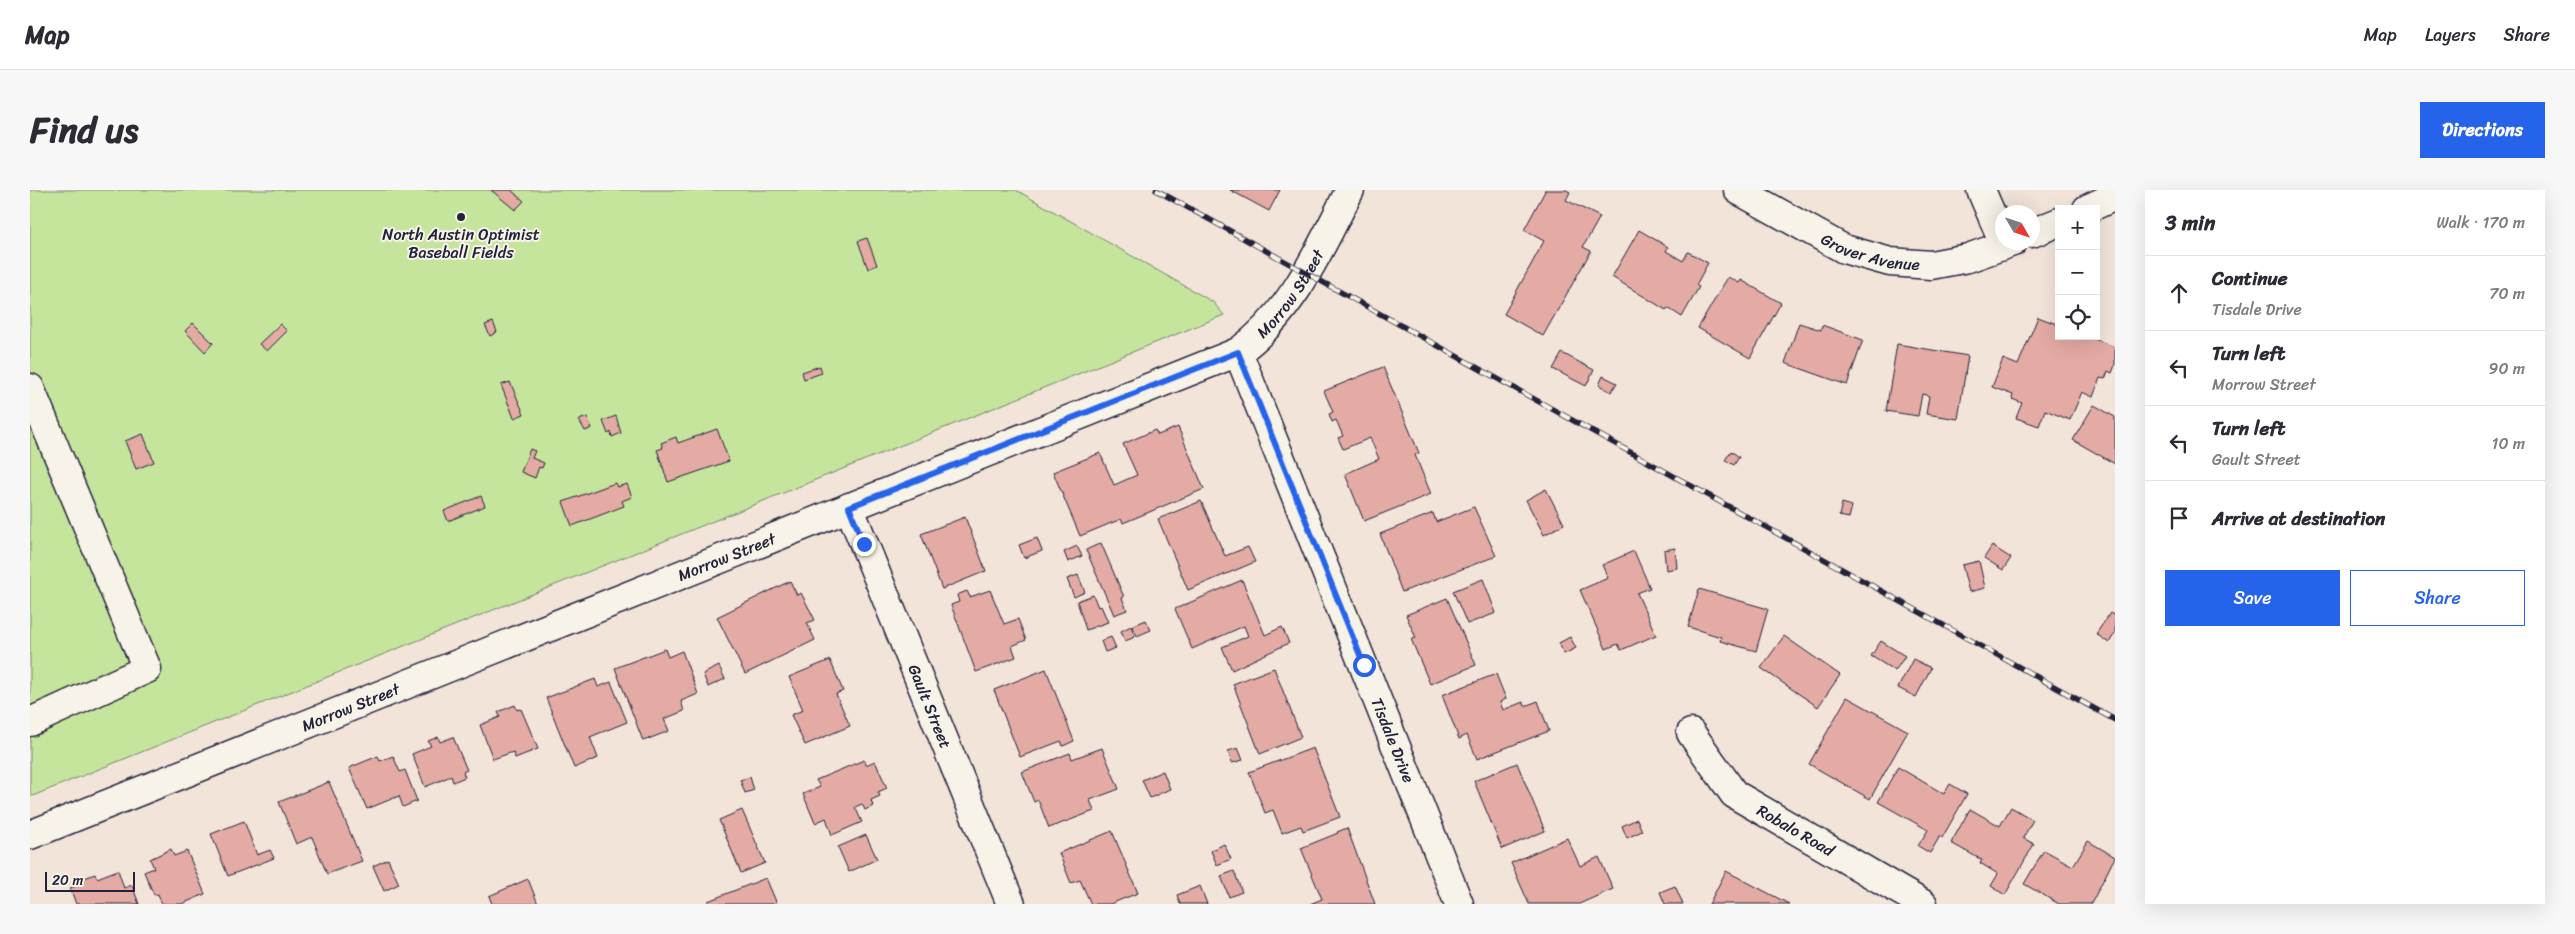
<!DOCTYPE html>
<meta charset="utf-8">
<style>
:root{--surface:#fff;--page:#f7f7f7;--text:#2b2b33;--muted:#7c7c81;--line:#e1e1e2;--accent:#2563eb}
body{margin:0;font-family:Sriracha,sans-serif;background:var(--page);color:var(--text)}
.controls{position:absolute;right:15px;top:15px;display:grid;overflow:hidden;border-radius:0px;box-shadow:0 5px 20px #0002}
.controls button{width:45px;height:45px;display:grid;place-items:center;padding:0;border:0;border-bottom:1px solid var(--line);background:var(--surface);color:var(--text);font:25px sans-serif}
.compass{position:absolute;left:1965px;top:15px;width:45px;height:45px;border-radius:50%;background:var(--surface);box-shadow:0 5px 20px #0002;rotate:129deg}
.scale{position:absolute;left:15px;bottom:12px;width:90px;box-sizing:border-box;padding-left:5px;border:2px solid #22223b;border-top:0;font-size:14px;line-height:18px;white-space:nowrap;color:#22223b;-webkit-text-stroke:4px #f7f3e8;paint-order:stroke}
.stop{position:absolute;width:15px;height:15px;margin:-11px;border:4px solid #2563eb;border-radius:50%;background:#fff}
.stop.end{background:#2563eb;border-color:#fff;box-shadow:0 1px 5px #0008}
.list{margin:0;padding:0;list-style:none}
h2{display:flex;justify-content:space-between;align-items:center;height:65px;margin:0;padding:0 20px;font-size:21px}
h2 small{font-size:16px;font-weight:400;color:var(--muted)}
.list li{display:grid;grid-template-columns:32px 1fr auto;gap:15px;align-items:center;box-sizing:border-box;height:75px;padding:0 20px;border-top:1px solid var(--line)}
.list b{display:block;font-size:19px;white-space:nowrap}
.list p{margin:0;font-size:16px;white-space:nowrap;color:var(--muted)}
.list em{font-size:16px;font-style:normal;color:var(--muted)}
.actions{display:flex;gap:10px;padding:15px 20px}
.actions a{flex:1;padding:11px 0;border:1px solid var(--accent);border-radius:0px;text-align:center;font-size:18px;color:var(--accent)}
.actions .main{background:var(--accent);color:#fff}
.icon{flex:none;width:28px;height:28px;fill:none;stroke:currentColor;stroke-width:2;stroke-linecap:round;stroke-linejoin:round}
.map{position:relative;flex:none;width:2085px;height:714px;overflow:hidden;border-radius:0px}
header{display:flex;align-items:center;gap:30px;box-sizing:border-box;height:70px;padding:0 25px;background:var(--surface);border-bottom:1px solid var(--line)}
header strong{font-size:24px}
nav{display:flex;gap:28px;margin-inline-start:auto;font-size:18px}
.intro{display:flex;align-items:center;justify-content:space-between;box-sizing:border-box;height:120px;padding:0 30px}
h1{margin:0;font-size:35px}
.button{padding:12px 22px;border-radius:0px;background:var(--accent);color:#fff;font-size:18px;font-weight:700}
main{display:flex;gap:30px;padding:0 30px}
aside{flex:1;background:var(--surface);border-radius:0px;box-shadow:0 5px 20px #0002}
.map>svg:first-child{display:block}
.green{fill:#c5e59d;stroke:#74846c}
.building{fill:#e4aaa4;stroke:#22223b}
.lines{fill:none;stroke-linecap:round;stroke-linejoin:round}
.minor-casing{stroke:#22223b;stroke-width:31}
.minor{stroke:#f7f3e8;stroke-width:28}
.rail-casing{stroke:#22223b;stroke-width:5.5}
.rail{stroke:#f7f3e8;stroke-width:4;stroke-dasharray:11;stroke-linecap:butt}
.route{stroke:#2563eb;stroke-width:6}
.poi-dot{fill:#22223b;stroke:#f7f3e8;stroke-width:2}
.labels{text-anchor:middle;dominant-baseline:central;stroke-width:4;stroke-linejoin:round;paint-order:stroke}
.poi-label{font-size:16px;fill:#22223b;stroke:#f7f3e8}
.street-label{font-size:16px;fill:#22223b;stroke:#f7f3e8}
</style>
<header>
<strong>Map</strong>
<nav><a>Map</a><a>Layers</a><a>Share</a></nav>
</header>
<div class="intro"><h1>Find us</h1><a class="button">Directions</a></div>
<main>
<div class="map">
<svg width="2085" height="714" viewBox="0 0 2085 714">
<rect width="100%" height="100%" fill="#f3e4da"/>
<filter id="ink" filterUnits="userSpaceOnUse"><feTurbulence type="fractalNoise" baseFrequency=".02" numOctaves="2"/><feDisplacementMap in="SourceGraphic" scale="10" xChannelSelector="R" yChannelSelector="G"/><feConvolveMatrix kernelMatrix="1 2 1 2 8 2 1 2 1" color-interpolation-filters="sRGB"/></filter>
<g filter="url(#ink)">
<path class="green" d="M0,0h986l197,112 11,13 -1194,482z"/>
<g class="building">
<path d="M461,0h20l13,11 -9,9z"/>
<path d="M1200,0h50l-11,21z"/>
<path d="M1514,0h22l4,2 -4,8 34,17 -17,30 8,4 -48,85 -39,-22 40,-73 -20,-11 21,-39z"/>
<path d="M1609,40l29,17 -2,4 17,10 5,-9 20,11 -12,22 3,2 -17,30 -14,-9 -2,2 -54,-33z"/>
<path d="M837,48l10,27 -9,4 -10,-28z"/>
<path d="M1698,87l11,6 2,-3 40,23 -31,55 -52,-30z"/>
<path d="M2008,127l21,8v11h28l28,11v18l-3,8 -4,-2 -3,8 -5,-1 -7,19 -11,-5 -12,28 -25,-10 -6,16 -23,-8 6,-15 -10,-4 1,-4 -21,-8 11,-28 15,6z"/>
<path d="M463,132l4,10 -7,4 -5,-11z"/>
<path d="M163,133l20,20 -8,9 -20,-21z"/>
<path d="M1769,133l22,7 1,-5 41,15 -16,45 -62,-22z"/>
<path d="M250,134l7,7 -20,20 -8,-7z"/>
<path d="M1867,154l71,12 -10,63 -32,-5 3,-18 -7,-2 -4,22 -32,-5z"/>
<path d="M1532,163l32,17 -8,16 -33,-17z"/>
<path d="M790,176l2,7 -18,6 -2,-7z"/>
<path d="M1353,177l36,86 -4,2 16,39 -67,27 -19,-47 34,-15 -9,-21 -27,11 -5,-11 5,-2 -7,-16 -4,2 -3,-8 4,-2 -9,-21z"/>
<path d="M1573,186l14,7 -6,9 -12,-7z"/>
<path d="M480,192l14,32 -10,4 -13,-33z"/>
<path d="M2064,215l21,12v47l-42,-24z"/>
<path d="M586,226l5,17 -9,4 -1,-5 -3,2 -5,-13z"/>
<path d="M557,227l5,11 -7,3 -6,-11z"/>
<path d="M1148,237l26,62 -81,34 -2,-4 -41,17 -27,-64 47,-19 14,32 23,-10 -14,-31 32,-14 3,5z"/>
<path d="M687,239l12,32 -61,21 -11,-32 6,-2 -2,-5 15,-6 2,6z"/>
<path d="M113,244l11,28 -18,7 -11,-28z"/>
<path d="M500,259l5,2 -3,7 12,5 -2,5 -3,-1 -4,11 -14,-6z"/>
<path d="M1701,261l8,6 -5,8 -9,-5z"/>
<path d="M585,293l2,4 10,-3 5,13 -10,4 2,5 -52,20 -9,-24z"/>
<path d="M1516,299l18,35 -20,11 -18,-35z"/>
<path d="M451,306l4,10 -37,15 -4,-10z"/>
<path d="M1171,311l24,55 23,-9 7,15 -67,28 -30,-71z"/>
<path d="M1812,313l10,3 -3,12 -10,-2z"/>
<path d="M1444,317l22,49 -94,36 -22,-58 53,-21 3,9z"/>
<path d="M935,327l21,54 -44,18 -21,-55z"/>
<path d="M1007,348l5,13 -18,7 -5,-13z"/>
<path d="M1071,353l23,54 -2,1 5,12 -13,5 -28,-65z"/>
<path d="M1047,356l5,10 -14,6 -4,-10z"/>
<path d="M1962,356l19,12 -8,12 -19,-12z"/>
<path d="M1645,358l2,20 -11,2 -2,-20z"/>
<path d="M1604,361l16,37 -13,5 19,42 -35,15 -3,-6 -12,5 -26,-59 28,-12 -6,-13z"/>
<path d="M1949,371l6,27 -16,4 -7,-27z"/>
<path d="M1048,385l7,17 -11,5 -7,-18z"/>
<path d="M1453,389l13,34 -29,11 -14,-33z"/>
<path d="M1212,390l23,55 17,-8 7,16 -57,27 -10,-23 26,-11 -4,-10 -52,23 -17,-40z"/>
<path d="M760,391l7,14 4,-2 14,27 -8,3 8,17 -70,34 -28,-57z"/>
<path d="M1669,399l69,20 -12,42 -36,-10 1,-4 -33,-10z"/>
<path d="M960,400l14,34 14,-5 8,21 -14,6 4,11 -40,15 -25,-67 8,-3 -2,-7 10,-4 3,6z"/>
<path d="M1063,405l5,12 3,-1 7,16 -22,8 -9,-29z"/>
<path d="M1417,408l29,67 -46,19 -19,-45 5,-1 -10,-23z"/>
<path d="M2080,423l5,3v17l-6,10 -13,-9z"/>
<path d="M1116,430l5,10 -14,6 -5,-10z"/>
<path d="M1101,436l4,11 -10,4 -4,-10z"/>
<path d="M1754,446l56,39 -22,32 -57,-39z"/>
<path d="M1081,447l5,11 -11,4 -4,-11z"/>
<path d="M1540,447l6,11 -12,6 -5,-11z"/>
<path d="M1851,451l24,15 -10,15 -24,-15z"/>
<path d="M635,459l3,8 14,-6 16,43 -17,7 3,10 -20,8 5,12 -26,10 -28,-73z"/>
<path d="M1883,469l18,9 -15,29 -18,-9z"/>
<path d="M800,470l13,31 -7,3 14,32 -45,19 -14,-30 12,-5 -14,-33z"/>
<path d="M689,476l6,13 -17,8 -5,-13z"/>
<path d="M1244,478l27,69 -41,17 -27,-70z"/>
<path d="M1016,479l28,72 -11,5 -2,-5 -41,16 -26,-67z"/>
<path d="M1466,484l10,25 -6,3 3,8 20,-8 2,4 13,-5 11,30 -72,28 -10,-24 -8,4 -17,-44z"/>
<path d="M565,489l3,8 13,-5 16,40 -37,15 8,21 -24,10 -28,-70z"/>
<path d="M1817,507l61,34 -38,68 -61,-35z"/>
<path d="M485,515l2,5 4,-1 17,40 -23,9 -2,-6 -20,7 -13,-34 20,-8 -2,-5z"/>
<path d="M408,547l2,5 13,-5 14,33 -4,2 2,5 -12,5 -2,-6 -26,11 -13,-33 19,-8 -3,-5z"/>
<path d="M1072,558l17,41 -29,11 4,11 -45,17 -11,-28 -4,2 -12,-30 48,-19 2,6z"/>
<path d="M1208,558l5,12 -11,3 -4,-12z"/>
<path d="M1283,558l27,69 -37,14 -2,-5 -19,7 -9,-23 -8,3 -16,-41z"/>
<path d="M348,566l2,5 13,-5 7,16 5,-2 12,31 -14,6 -4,-11 -32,13 -18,-41z"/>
<path d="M834,570l2,5 9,-4 12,27 -9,4 2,4 -9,4 2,6 -8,4 -3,-6 -7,3 7,15 -30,13 -6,-17 -11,5 -12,-29 17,-7 -4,-7z"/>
<path d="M1487,573l28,68 -43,18 -28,-68z"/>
<path d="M1868,577l46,27 6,-10 17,10 -25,44 -2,-2 -10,17 -12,-7 10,-16 -50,-28z"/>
<path d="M1133,581l7,18 -20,9 -8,-18z"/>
<path d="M720,587l4,13 -9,3 -5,-13z"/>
<path d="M299,592l33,79 -35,13 -15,-37 -16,7 -17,-42z"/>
<path d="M1981,617l22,13 -10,18 11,6 -29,51 -14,-9 7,-12 -18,-11 2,-3 -31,-17 19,-34 30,17z"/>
<path d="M712,620l23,53 -24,10 -22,-53z"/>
<path d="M1607,629l5,12 -15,7 -5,-12z"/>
<path d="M214,631l13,34 13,-5 4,8 -46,18 -17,-42z"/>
<path d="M1317,638l28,76h-65l12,-5 -21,-51 37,-15 -1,-1z"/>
<path d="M1082,641l26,62 -28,11h-19l-11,-24 -9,3 -12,-30z"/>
<path d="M836,645l11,24 -28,13 -11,-25z"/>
<path d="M1537,648l13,28 19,-9 14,32 -34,15h-50l-18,-41z"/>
<path d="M2058,651l27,16 -24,47h-32l-35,-20 20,-34 29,16z"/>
<path d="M1194,654l7,15 -14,6 -6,-14z"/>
<path d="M141,659l3,7 13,-5 18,43 -23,10h-20l-4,-10 -4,1 -10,-23 10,-4 -4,-9z"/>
<path d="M358,669l11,25 -15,7 -11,-25z"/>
<path d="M88,680l6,18 8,-3 7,19h-63l-6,-16 14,-5 -2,-4 13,-5 2,4z"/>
<path d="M1204,681l8,21 -13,5 -8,-21z"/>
<path d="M1696,681l63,33h-80z"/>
<path d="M736,688l11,26h-68l-1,-3z"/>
<path d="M498,689l10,25h-46l-3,-8z"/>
<path d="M1170,696l7,18h-27l-3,-9z"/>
<path d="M1645,696l8,18h-18l-5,-12z"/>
</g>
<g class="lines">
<defs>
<g id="minor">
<path id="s1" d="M1708,0l106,59 46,13 41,3 37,-7 45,-16"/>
<path d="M1951,0l21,49"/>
<path d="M2057,19l28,-13"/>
<path d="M2002,43l27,-11"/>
<path id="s2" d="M1208,162l221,552"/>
<path d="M0,198l117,281 -117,53"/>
<path id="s3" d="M819,317l162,397"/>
<path id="s4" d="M1661,543l43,61 189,110"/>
<path id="s5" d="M0,645l1208,-483c56,-40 81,-103 112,-162"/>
</g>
</defs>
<use href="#minor" class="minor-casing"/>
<use href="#minor" class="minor"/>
<defs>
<path id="rail" d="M1126,0l959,530"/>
</defs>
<use href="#rail" class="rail-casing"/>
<use href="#rail" class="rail"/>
</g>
</g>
<g class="lines" filter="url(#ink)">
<path class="route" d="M834,354l-15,-37 389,-155 126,313"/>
</g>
<circle class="poi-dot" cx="431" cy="27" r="5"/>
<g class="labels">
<g class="poi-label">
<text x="431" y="44">North Austin Optimist<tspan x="431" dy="18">Baseball Fields</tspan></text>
</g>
<g class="street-label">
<text stroke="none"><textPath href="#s1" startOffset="148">Grover Avenue</textPath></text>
<text stroke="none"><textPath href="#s5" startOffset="1380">Morrow Street</textPath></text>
<text stroke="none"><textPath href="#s5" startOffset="750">Morrow Street</textPath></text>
<text stroke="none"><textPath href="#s3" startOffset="215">Gault Street</textPath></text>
<text stroke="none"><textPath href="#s5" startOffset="345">Morrow Street</textPath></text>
<text stroke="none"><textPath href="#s2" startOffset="418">Tisdale Drive</textPath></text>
<text stroke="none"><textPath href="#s4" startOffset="146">Robalo Road</textPath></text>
</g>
</g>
</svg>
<div class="controls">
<button>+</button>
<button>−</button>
<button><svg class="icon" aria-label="locate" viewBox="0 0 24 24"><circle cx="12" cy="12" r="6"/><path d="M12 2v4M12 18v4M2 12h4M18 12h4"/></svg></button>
</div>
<svg class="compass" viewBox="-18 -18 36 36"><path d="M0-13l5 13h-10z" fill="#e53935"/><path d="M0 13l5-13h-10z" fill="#7c7c81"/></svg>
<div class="scale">20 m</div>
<div class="stop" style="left:1334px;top:475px"></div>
<div class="stop end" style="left:834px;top:354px"></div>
</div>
<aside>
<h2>3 min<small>Walk · 170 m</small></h2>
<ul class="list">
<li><svg class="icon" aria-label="ahead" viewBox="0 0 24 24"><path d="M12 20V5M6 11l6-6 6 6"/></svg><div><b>Continue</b><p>Tisdale Drive</p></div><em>70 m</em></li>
<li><svg class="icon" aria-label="left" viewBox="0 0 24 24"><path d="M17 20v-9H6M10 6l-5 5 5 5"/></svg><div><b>Turn left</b><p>Morrow Street</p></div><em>90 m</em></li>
<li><svg class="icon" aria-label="left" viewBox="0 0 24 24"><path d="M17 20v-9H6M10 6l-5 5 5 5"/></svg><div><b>Turn left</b><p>Gault Street</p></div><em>10 m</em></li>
<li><svg class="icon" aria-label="arrive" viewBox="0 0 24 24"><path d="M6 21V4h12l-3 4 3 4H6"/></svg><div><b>Arrive at destination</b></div></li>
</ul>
<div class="actions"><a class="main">Save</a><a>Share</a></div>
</aside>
</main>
